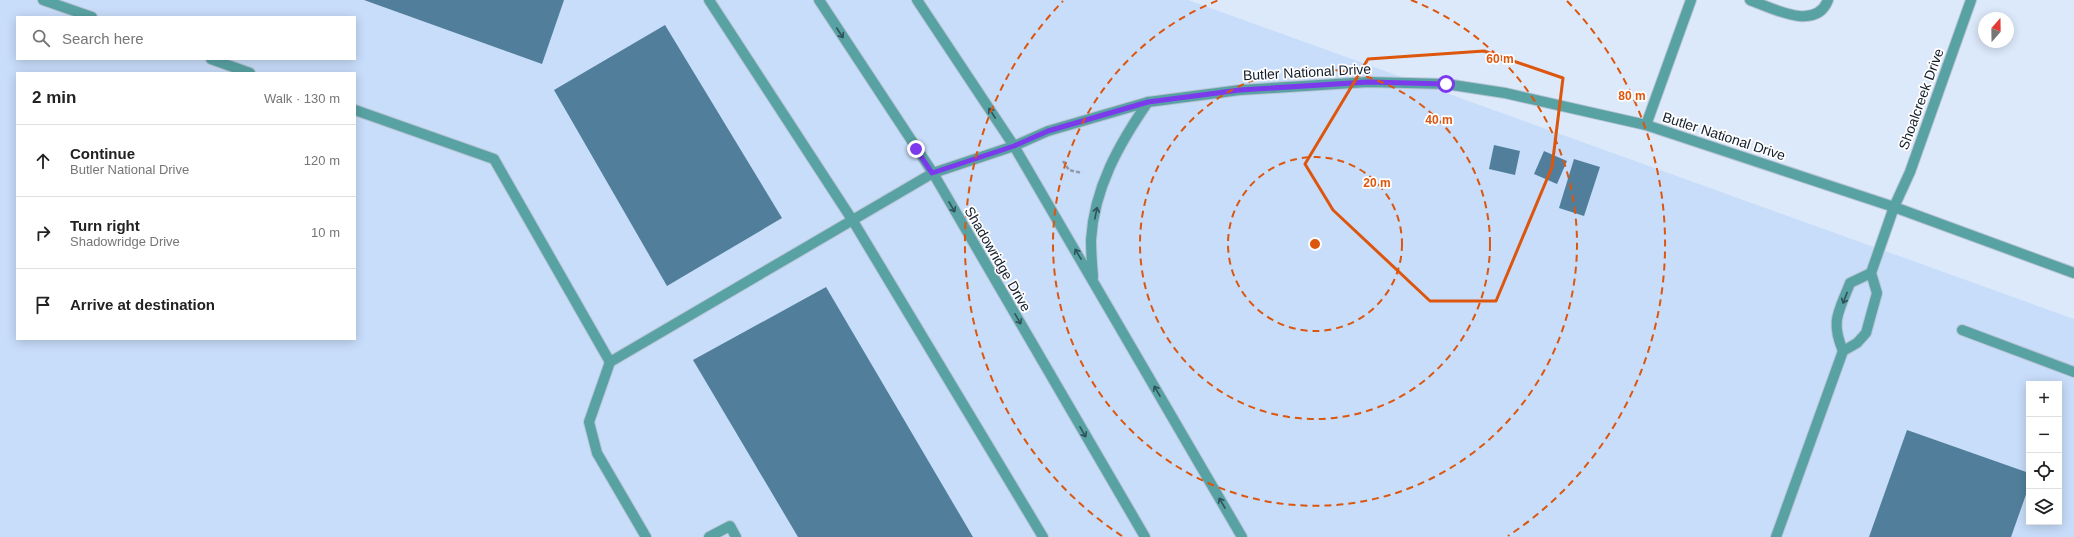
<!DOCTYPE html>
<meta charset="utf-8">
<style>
:root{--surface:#fff;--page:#f6f6f6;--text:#222;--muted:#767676;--line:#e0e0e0}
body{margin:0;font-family:Helvetica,sans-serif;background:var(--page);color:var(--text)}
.controls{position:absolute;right:12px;bottom:12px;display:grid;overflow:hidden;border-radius:0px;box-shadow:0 2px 10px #0003}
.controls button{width:36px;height:36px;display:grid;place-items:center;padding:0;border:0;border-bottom:1px solid var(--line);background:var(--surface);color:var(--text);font:20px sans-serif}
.compass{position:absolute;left:1978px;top:12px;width:36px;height:36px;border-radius:50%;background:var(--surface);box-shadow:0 2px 10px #0003;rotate:20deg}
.stop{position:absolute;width:12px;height:12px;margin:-9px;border:3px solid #7c3aed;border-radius:50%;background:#fff}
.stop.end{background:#7c3aed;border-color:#fff;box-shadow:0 1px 4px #0008}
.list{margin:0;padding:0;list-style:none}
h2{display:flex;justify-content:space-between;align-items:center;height:52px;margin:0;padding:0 16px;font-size:17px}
h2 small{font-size:13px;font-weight:400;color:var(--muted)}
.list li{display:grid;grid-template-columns:26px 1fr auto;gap:12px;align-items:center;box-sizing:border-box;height:72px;padding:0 16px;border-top:1px solid var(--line)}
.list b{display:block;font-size:15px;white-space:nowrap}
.list p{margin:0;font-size:13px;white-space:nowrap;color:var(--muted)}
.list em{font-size:13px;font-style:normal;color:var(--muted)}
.icon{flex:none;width:22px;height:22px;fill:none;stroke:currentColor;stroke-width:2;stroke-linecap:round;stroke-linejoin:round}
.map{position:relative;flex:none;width:2074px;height:537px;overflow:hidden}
.search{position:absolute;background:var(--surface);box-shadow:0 2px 10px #0003;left:16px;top:16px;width:340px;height:44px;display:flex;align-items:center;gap:10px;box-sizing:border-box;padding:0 14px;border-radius:0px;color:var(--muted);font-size:15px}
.panel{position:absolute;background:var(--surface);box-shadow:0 2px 10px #0003;left:16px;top:72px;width:340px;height:268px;border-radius:0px}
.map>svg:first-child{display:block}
.built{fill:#c8ddfa;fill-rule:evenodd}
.building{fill:#517f9b}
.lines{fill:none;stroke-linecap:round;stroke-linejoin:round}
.lane-casing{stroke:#b8c4d5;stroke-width:12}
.street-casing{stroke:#b8c4d5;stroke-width:12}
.path{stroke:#8f9bab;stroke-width:2.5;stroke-dasharray:4 2;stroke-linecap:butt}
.lane{stroke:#58a2a3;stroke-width:10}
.street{stroke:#58a2a3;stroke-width:10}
.oneway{stroke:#2f525c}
.route{stroke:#7c3aed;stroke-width:5}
.marked{fill:none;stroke:#dd560e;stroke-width:3;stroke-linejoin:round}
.ring{fill:none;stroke:#dd560e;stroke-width:2;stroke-dasharray:7 5}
.labels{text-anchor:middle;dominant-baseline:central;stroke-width:3.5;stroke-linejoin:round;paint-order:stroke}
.street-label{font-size:14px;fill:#131d2c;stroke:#fff}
.centre{fill:#dd560e;stroke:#fff;stroke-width:2}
.ring-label{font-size:12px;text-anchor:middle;font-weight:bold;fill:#dd560e;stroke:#fff;stroke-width:3.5;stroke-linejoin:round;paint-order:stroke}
</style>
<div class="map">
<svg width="2074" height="537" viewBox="0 0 2074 537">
<rect width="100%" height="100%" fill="#dce9fa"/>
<path class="built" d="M0,0h1188l886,319v218h-2074zM17,17h338v42h-338zM17,73h338v266h-338zM2029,384h30v138h-30z"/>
<g class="building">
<path d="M364,0h200l-22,64z"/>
<path d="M665,25l117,193 -115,68 -113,-196z"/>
<path d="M1494,145l26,6 -5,24 -26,-6z"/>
<path d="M1544,151l23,10 -10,23 -23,-10z"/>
<path d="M1574,159l26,8 -16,49 -25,-8z"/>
<path d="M826,287l147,250h-175l-105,-177z"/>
<path d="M1907,430l122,43v13l-18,51h-142z"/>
</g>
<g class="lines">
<defs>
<g id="lane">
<path d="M43,0l49,17"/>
<path d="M709,0l144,221 190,316"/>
<path d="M1750,0c22,8 66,32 78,0"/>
<path d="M211,59l39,14"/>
<path d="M355,110l139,49 116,203"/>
<path d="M1646,125l45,-125"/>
<path d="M1962,330l112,42"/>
<path d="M1843,351c-13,-31 -4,-39 7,-68l21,-10"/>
<path d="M646,537l-49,-84 -8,-31 21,-60 323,-189"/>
<path d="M709,537l21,-11 6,11"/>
<path d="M1776,537l67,-186 14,-8 9,-10 11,-40 -6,-20 23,-66"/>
</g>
<g id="street">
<path d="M819,0l114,173 212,364"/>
<path d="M917,0l97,146 228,391"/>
<path d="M933,173l81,-27 34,-15 100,-29 92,-12 128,-8 78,2 59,9 141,32 248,82 180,66"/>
<path d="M1894,207l16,-35 61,-172"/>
<path d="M1093,277c-1,-12 -2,-25 -2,-37 3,-52 28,-96 57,-138"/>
</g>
</defs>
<use href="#lane" class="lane-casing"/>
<use href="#street" class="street-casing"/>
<path class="path" d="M1063,161l6,9 13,3"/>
<use href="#lane" class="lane"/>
<use href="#street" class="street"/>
</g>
<defs><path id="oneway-shaft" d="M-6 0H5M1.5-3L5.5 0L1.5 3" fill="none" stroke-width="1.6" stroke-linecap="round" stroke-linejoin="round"/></defs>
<g class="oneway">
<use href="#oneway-shaft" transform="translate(840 33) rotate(57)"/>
<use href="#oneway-shaft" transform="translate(992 113) rotate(-123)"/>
<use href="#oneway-shaft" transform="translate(952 207) rotate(60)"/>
<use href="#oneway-shaft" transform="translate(1096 213) rotate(-79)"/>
<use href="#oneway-shaft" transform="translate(1078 254) rotate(-121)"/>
<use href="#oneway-shaft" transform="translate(1845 298) rotate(111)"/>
<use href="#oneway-shaft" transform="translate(1018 319) rotate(60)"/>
<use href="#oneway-shaft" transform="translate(1157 391) rotate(-120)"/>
<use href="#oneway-shaft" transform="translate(1083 432) rotate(60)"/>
<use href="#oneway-shaft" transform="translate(1222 503) rotate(-120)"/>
</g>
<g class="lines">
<path class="route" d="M916,149l16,24 82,-27 34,-15 100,-29 92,-12 128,-8 78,2"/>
</g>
<path class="marked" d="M1484,51l79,27 -11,89 -56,134h-66l-97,-91 -28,-46 63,-105z"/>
<g class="ring">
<circle cx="1315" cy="244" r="87"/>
<circle cx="1315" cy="244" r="175"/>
<path d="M1411 0A262 262 0 1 1 1219 0"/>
<path d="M1122 536A350 350 0 0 1 1063 1M1567 1A350 350 0 0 1 1508 536"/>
</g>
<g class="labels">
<g class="street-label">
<text transform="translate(1307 72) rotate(-3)">Butler National Drive</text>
<text transform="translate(1921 99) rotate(-70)">Shoalcreek Drive</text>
<text transform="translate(1724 136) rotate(18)">Butler National Drive</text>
<text transform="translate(998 259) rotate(60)">Shadowridge Drive</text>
</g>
</g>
<circle cx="1315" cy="244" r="6" class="centre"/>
<g class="ring-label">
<text x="1500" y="63">60 m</text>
<text x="1632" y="100">80 m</text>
<text x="1439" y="124">40 m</text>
<text x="1377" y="187">20 m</text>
</g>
</svg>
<div class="controls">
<button>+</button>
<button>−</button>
<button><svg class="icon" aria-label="locate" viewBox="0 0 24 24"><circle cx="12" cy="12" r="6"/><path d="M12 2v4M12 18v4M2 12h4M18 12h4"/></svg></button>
<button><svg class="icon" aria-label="layers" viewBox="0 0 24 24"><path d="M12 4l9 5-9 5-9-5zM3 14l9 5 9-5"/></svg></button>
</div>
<svg class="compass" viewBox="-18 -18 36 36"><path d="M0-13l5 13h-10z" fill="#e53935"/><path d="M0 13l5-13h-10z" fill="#767676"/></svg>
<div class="stop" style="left:1446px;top:84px"></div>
<div class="stop end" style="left:916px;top:149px"></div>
<div class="search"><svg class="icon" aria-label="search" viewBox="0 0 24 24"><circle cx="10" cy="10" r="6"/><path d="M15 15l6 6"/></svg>Search here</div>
<section class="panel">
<h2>2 min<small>Walk · 130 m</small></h2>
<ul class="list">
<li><svg class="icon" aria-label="ahead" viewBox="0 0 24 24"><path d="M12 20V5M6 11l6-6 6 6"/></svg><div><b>Continue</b><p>Butler National Drive</p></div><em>120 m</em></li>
<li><svg class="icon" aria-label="right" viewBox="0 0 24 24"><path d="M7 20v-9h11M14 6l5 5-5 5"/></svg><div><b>Turn right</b><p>Shadowridge Drive</p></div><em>10 m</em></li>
<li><svg class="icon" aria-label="arrive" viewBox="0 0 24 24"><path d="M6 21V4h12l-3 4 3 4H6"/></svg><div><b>Arrive at destination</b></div></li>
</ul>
</section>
</div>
